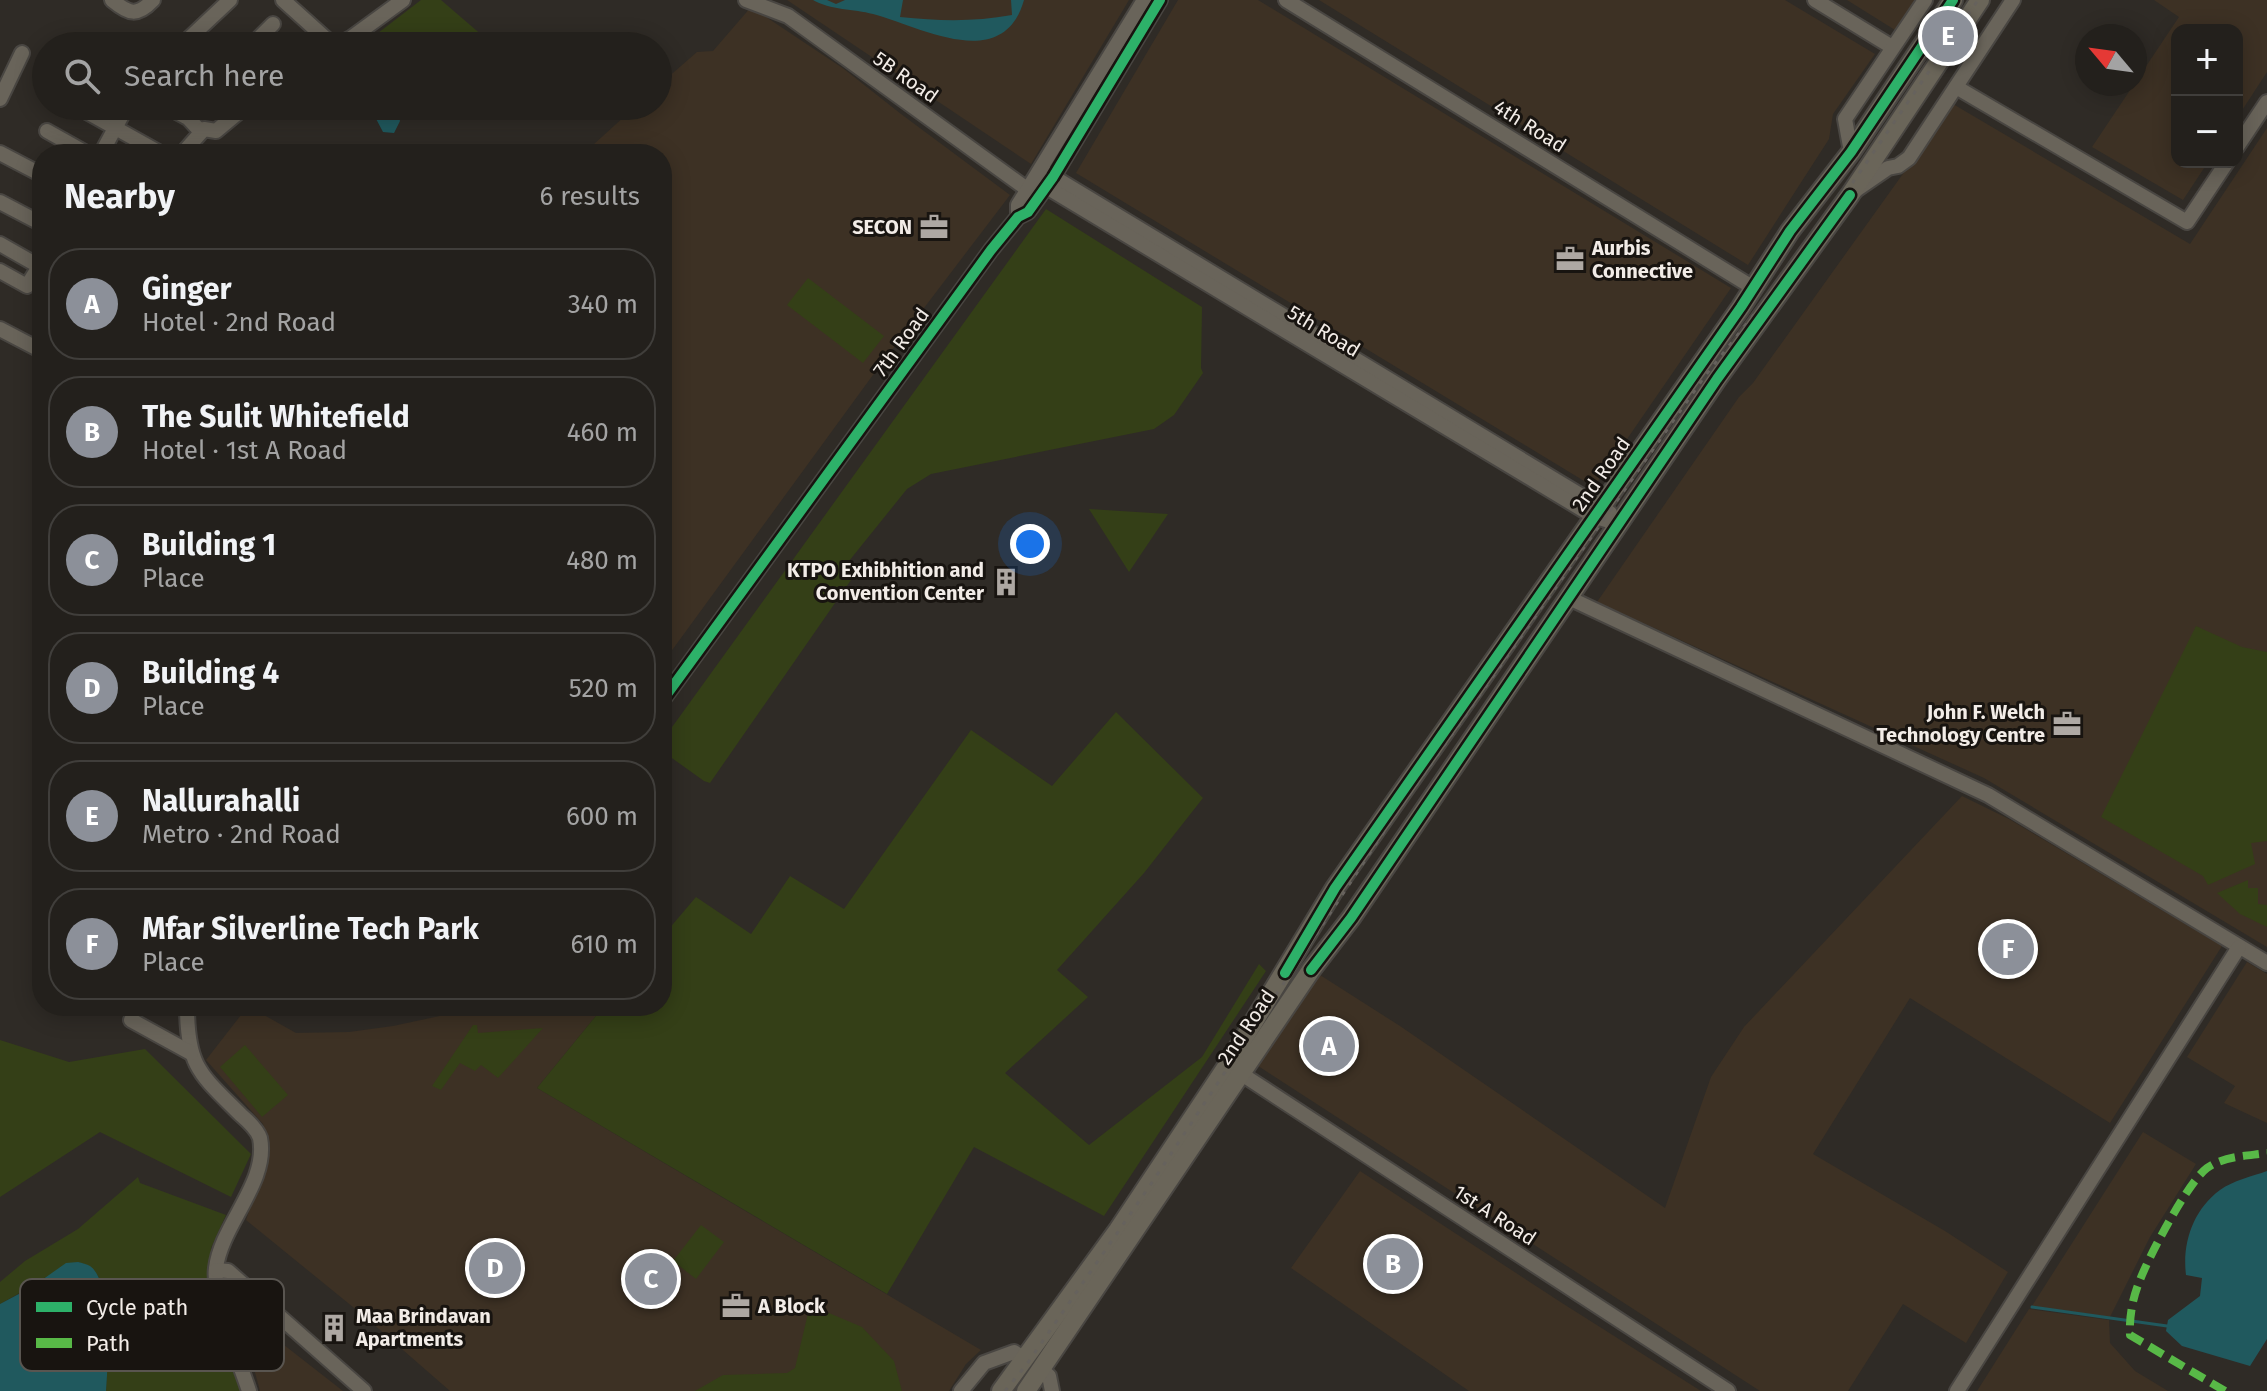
<!DOCTYPE html>
<meta charset="utf-8">
<style>
:root{--surface:#23201c;--page:#2f2d29;--text:#f1f3f6;--muted:#a3a3a3;--line:#403e3b;--accent:#8c9099}
body{margin:0;font-family:"Fira Sans",sans-serif;background:var(--page);color:var(--text)}
.controls{position:absolute;right:24px;top:24px;display:grid;overflow:hidden;border-radius:16px;box-shadow:0 4px 20px #0003}
.controls button{width:72px;height:72px;display:grid;place-items:center;padding:0;border:0;border-bottom:2px solid var(--line);background:var(--surface);color:var(--text);font:40px sans-serif}
.compass{position:absolute;left:2075px;top:24px;width:72px;height:72px;border-radius:50%;background:var(--surface);box-shadow:0 4px 20px #0003;rotate:299deg}
.you{position:absolute;left:1030px;top:544px;width:28px;height:28px;margin:-20px;border:6px solid #fff;border-radius:50%;background:#1a73e8;box-shadow:0 0 0 12px #1a73e833}
.badge{display:grid;place-items:center;width:52px;height:52px;border-radius:50%;background:var(--accent);color:#fff;font-size:26px;font-weight:700}
.pin{position:absolute;translate:-50% -50%;border:4px solid #fff;box-shadow:0 2px 8px #0006}
.list{margin:0;padding:0;list-style:none}
h2{display:flex;justify-content:space-between;align-items:center;height:104px;margin:0;padding:0 32px;font-size:34px}
h2 small{font-size:26px;font-weight:400;color:var(--muted)}
.list li{display:grid;grid-template-columns:52px 1fr auto;gap:24px;align-items:center;box-sizing:border-box;height:112px;margin:0 16px 16px;padding:0 16px;border:2px solid var(--line);border-radius:32px}
.list b{display:block;font-size:30px;white-space:nowrap}
.list p{margin:0;font-size:26px;white-space:nowrap;color:var(--muted)}
.list em{font-size:26px;font-style:normal;color:var(--muted)}
.icon{flex:none;width:44px;height:44px;fill:none;stroke:currentColor;stroke-width:2;stroke-linecap:round;stroke-linejoin:round}
.map{position:relative;flex:none;width:2267px;height:1391px;overflow:hidden}
.search{position:absolute;background:var(--surface);box-shadow:0 4px 20px #0003;left:32px;top:32px;width:640px;height:88px;display:flex;align-items:center;gap:20px;box-sizing:border-box;padding:0 28px;border-radius:44px;color:var(--muted);font-size:30px}
.panel{position:absolute;background:var(--surface);box-shadow:0 4px 20px #0003;left:32px;top:144px;width:640px;height:872px;border-radius:32px}
.map>svg:first-child{display:block}
.built{fill:#3d3124}
.green{fill:#343f17}
.water{fill:#20595e}
.lines{fill:none;stroke-linecap:round;stroke-linejoin:round}
.stream{stroke:#20595e;stroke-width:3}
.minor-casing{stroke:#494642;stroke-width:18}
.major-casing{stroke:#494642;stroke-width:22}
.minor{stroke:#69645a;stroke-width:14}
.major{stroke:#6a6559;stroke-width:18}
.rail{stroke:#66625d;stroke-width:3;stroke-dasharray:4 8;stroke-linecap:butt}
.quiet{stroke:#58b947;stroke-width:8;stroke-dasharray:16 8;stroke-linecap:butt}
.cycleway-casing{stroke:#181410;stroke-width:15}
.cycleway{stroke:#2db169;stroke-width:10}
.labels{text-anchor:middle;dominant-baseline:central;stroke-width:6;stroke-linejoin:round;paint-order:stroke}
.street-label{font-size:20px;fill:#f2ece7;stroke:#181410}
.poi-label{font-size:20px;font-weight:bold;fill:#f2ece7;stroke:#181410;text-anchor:end}
.key{fill:#181410;stroke:#595550;stroke-width:2}
.key-label{font-size:22px;fill:#f2ece7}
</style>
<div class="map">
<svg width="2267" height="1391" viewBox="0 0 2267 1391">
<rect width="100%" height="100%" fill="#2f2b26"/>
<g class="built">
<path d="M787,0h342l-98,164z"/>
<path d="M1178,0h80l473,288 -137,199 -518,-314z"/>
<path d="M1319,0h466l90,54 -42,60 -4,25 -81,126z"/>
<path d="M1847,0h68l-20,30z"/>
<path d="M2154,0h113v72l-30,46v-88h-60v132h31l-25,38 -91,-53 87,-130z"/>
<path d="M751,7l93,62 57,45 109,81 -140,184 -208,285v-510h-79l53,-48h22v-20l39,-34 16,-1z"/>
<path d="M1953,104l237,140 77,-116v819l-283,-169 -387,-176 142,-205 14,-14z"/>
<path d="M1962,796l47,23 213,127 -112,177 -200,-125 -97,156 132,77 63,41 -42,71 -63,-39 -55,87h-88l-502,-325 62,-91 80,51 265,182 46,-131 33,-50z"/>
<path d="M2247,962l20,12v149l-43,-20 11,-17 -48,-29z"/>
<path d="M248,1006l48,27 53,-1 44,-6 56,-12 6,-8h149l-67,82 444,262 -15,14 -17,27h-499l-86,-75 -118,-96 16,-48 5,-37 -4,-11 -57,-64z"/>
<path d="M2143,1132l53,32 -46,73 -40,80 -78,-11z"/>
<path d="M1360,1171l202,132 139,88h-232l-178,-123z"/>
<path d="M238,1309l105,82h-83z"/>
<path d="M2029,1309l80,11 1,23 25,28 33,20h-191z"/>
</g>
<g class="green">
<path d="M421,0h20l50,43 -2,3h-118l-6,-3z"/>
<path d="M1046,209l156,98 -1,61 2,5 -29,42 -20,14 -223,45 -24,15 -66,82 10,9 -141,203 -6,-2 -42,-30v-10z"/>
<path d="M808,278l76,58 -21,27 -76,-58z"/>
<path d="M1089,509l79,5 -39,58z"/>
<path d="M2196,626l46,21 25,5v189l-16,2 4,21 -47,21 -5,-9 -102,-59z"/>
<path d="M1116,712l87,86 -59,75 -87,97 31,27 -83,76 84,72 113,-88 57,-93 7,7 -162,245 -130,-69 -87,147 -350,-206 67,-82h58v-69l34,-40 55,37 39,-58 54,33 127,-179 81,56z"/>
<path d="M2248,880v8h10v16l9,1v22l-27,-13 -23,-21z"/>
<path d="M473,1025h4l1,8 65,-5 -45,50 -17,-13 -6,6 -15,-8 -19,27 -9,-4z"/>
<path d="M0,1040l69,22 76,-13 106,105 -20,43 -131,-65 -100,65z"/>
<path d="M245,1045l43,50 -26,22 -42,-50z"/>
<path d="M138,1177l2,6 86,32 -15,33 -1,36 31,107h-135c1,-25 2,-94 -8,-115 -5,-9 -10,-11 -20,-14 -28,10 -51,28 -78,42v-22l25,-21 53,-32z"/>
<path d="M701,1225l23,17 -28,37 -23,-18z"/>
<path d="M810,1305l52,22 32,34 8,30h-207l28,-16 64,-2 8,-5z"/>
</g>
<g class="water">
<path d="M813,0h14l9,4 9,-4h58l-3,17c39,4 74,5 112,-2l-1,-15h13c-21,74 -103,27 -151,14 -19,-5 -43,-4 -60,-14z"/>
<path d="M365,106h31l4,15 -6,12 -11,-1 -10,-19z"/>
<path d="M2267,1171v168l-17,27 -68,-20 -16,-15 2,-11 32,-24 2,-18 -16,-3c-4,-32 7,-65 34,-85 12,-9 33,-14 47,-19z"/>
<path d="M78,1262c4,1 9,2 12,4 23,16 18,99 16,125h-106v-87l32,-17 34,-24z"/>
</g>
<g class="lines">
<path class="stream" d="M2032,1307l135,19"/>
<defs>
<g id="minor">
<path d="M112,0c17,14 25,17 41,0"/>
<path d="M283,0l51,46"/>
<path d="M746,0l42,16 250,181"/>
<path d="M1286,0l466,287"/>
<path d="M1815,0l77,47"/>
<path d="M181,46l49,-46"/>
<path d="M251,46l22,-22"/>
<path d="M336,46l15,-8 52,-38"/>
<path d="M1956,87l231,135 40,-60"/>
<path d="M0,99l22,-46"/>
<path d="M76,106l86,48"/>
<path d="M166,106l22,12 13,14"/>
<path d="M47,131l41,23"/>
<path d="M2237,147l30,-45"/>
<path d="M1851,152l-6,-33 80,-119"/>
<path d="M0,153l42,22"/>
<path d="M101,154l26,-48"/>
<path d="M182,154l22,-25 12,2 30,-25"/>
<path d="M1042,170l568,343"/>
<path d="M1035,180l558,336 26,8"/>
<path d="M1856,190l32,-22 10,-2 11,-8 104,-158"/>
<path d="M0,202l42,22"/>
<path d="M1018,217v-12l126,-205"/>
<path d="M0,244l42,24"/>
<path d="M0,271l27,15 15,-24"/>
<path d="M0,329l42,22"/>
<path d="M1569,598l419,197 279,168"/>
<path d="M662,701l329,-451 27,-33 10,-5 25,-35 107,-177"/>
<path d="M187,1006c0,61 13,68 54,109 7,6 16,14 19,23 9,44 -39,87 -44,130 -4,30 23,92 33,123"/>
<path d="M131,1020l60,33"/>
<path d="M1240,1073l488,318"/>
<path d="M216,1270l12,1 136,120"/>
<path d="M1042,1370l7,6 3,15"/>
<path d="M961,1391l23,-28 30,-11 11,8"/>
<path d="M1957,1391l282,-444"/>
</g>
<g id="major">
<path d="M1001,1391l117,-161 109,-164 108,-178 406,-581 49,-76 61,-79 102,-152"/>
<path d="M1026,1391l285,-421 40,-52 366,-539 133,-184 130,-195"/>
</g>
</defs>
<use href="#minor" class="minor-casing"/>
<use href="#major" class="major-casing"/>
<use href="#minor" class="minor"/>
<use href="#major" class="major"/>
<path class="rail" d="M1005,1391l22,-27 126,-183 242,-366 310,-439 109,-137 164,-239"/>
<path class="quiet" d="M2225,1391l-95,-56c-1,-18 3,-39 10,-55 9,-24 48,-98 67,-112 17,-12 40,-12 60,-15"/>
<defs>
<g id="cycleway">
<path d="M662,701l329,-451 27,-33 10,-5 25,-35 107,-177"/>
<path d="M1311,970l40,-52 366,-539 133,-184"/>
<path d="M1285,973l50,-85 406,-581 49,-76 61,-79 102,-152"/>
</g>
</defs>
<use href="#cycleway" class="cycleway-casing"/>
<use href="#cycleway" class="cycleway"/>
</g>
<defs>
<symbol id="office-bare" viewBox="-9 -9 18 18"><path d="M-6-3h4V-5.5h4V-3h4V5H-6ZM-1-4.5V-3h2v-1.5ZM-6 0V1H6V0Z" fill="#aea8a3" stroke="#181410" stroke-width="2.5" paint-order="stroke"/></symbol>
<symbol id="building-bare" viewBox="-9 -9 18 18"><path d="M-4-6H4V6H1V3H-1V6H-4ZM-2.5-4.3h1.7v1.8h-1.7ZM.8-4.3h1.7v1.8H.8ZM-2.5-1h1.7V.8h-1.7ZM.8-1h1.7V.8H.8Z" fill="#aea8a3" stroke="#181410" stroke-width="2.5" paint-order="stroke"/></symbol>
</defs>
<g fill-rule="evenodd">
<use href="#office-bare" x="914" y="207" width="40" height="40"/>
<use href="#office-bare" x="1550" y="239" width="40" height="40"/>
<use href="#building-bare" x="986" y="562" width="40" height="40"/>
<use href="#office-bare" x="2047" y="704" width="40" height="40"/>
<use href="#office-bare" x="716" y="1286" width="40" height="40"/>
<use href="#building-bare" x="314" y="1308" width="40" height="40"/>
</g>
<g class="labels">
<g class="street-label">
<text transform="translate(906 77) rotate(35)">5B Road</text>
<text transform="translate(1530 126) rotate(32)">4th Road</text>
<text transform="translate(1324 331) rotate(31)">5th Road</text>
<text transform="translate(901 342) rotate(-54)">7th Road</text>
<text transform="translate(1601 474) rotate(-55)">2nd Road</text>
<text transform="translate(1246 1027) rotate(-56)">2nd Road</text>
<text transform="translate(1495 1215) rotate(33)">1st A Road</text>
</g>
<g class="poi-label">
<text x="912" y="227">SECON</text>
<text x="1592" y="248" text-anchor="start">Aurbis<tspan x="1592" dy="23">Connective</tspan></text>
<text x="984" y="570">KTPO Exhibhition and<tspan x="984" dy="23">Convention Center</tspan></text>
<text x="2045" y="712">John F. Welch<tspan x="2045" dy="23">Technology Centre</tspan></text>
<text x="758" y="1306" text-anchor="start">A Block</text>
<text x="356" y="1316" text-anchor="start">Maa Brindavan<tspan x="356" dy="23">Apartments</tspan></text>
</g>
</g>
<rect x="20" y="1279" width="264" height="92" rx="12" class="key"/>
<rect x="36" y="1302" width="36" height="10" fill="#2db169"/>
<rect x="36" y="1338" width="36" height="10" fill="#58b947"/>
<g class="key-label">
<text x="86" y="1315">Cycle path</text>
<text x="86" y="1351">Path</text>
</g>
</svg>
<div class="controls">
<button>+</button>
<button>−</button>
</div>
<svg class="compass" viewBox="-18 -18 36 36"><path d="M0-13l5 13h-10z" fill="#e53935"/><path d="M0 13l5-13h-10z" fill="#a3a3a3"/></svg>
<div class="you"></div>
<div class="pin badge" style="left:1329px;top:1046px">A</div>
<div class="pin badge" style="left:1393px;top:1264px">B</div>
<div class="pin badge" style="left:651px;top:1279px">C</div>
<div class="pin badge" style="left:495px;top:1268px">D</div>
<div class="pin badge" style="left:1948px;top:36px">E</div>
<div class="pin badge" style="left:2008px;top:949px">F</div>
<div class="search"><svg class="icon" aria-label="search" viewBox="0 0 24 24"><circle cx="10" cy="10" r="6"/><path d="M15 15l6 6"/></svg>Search here</div>
<section class="panel">
<h2>Nearby<small>6 results</small></h2>
<ul class="list">
<li><span class="badge">A</span><div><b>Ginger</b><p>Hotel · 2nd Road</p></div><em>340 m</em></li>
<li><span class="badge">B</span><div><b>The Sulit Whitefield</b><p>Hotel · 1st A Road</p></div><em>460 m</em></li>
<li><span class="badge">C</span><div><b>Building 1</b><p>Place</p></div><em>480 m</em></li>
<li><span class="badge">D</span><div><b>Building 4</b><p>Place</p></div><em>520 m</em></li>
<li><span class="badge">E</span><div><b>Nallurahalli</b><p>Metro · 2nd Road</p></div><em>600 m</em></li>
<li><span class="badge">F</span><div><b>Mfar Silverline Tech Park</b><p>Place</p></div><em>610 m</em></li>
</ul>
</section>
</div>
